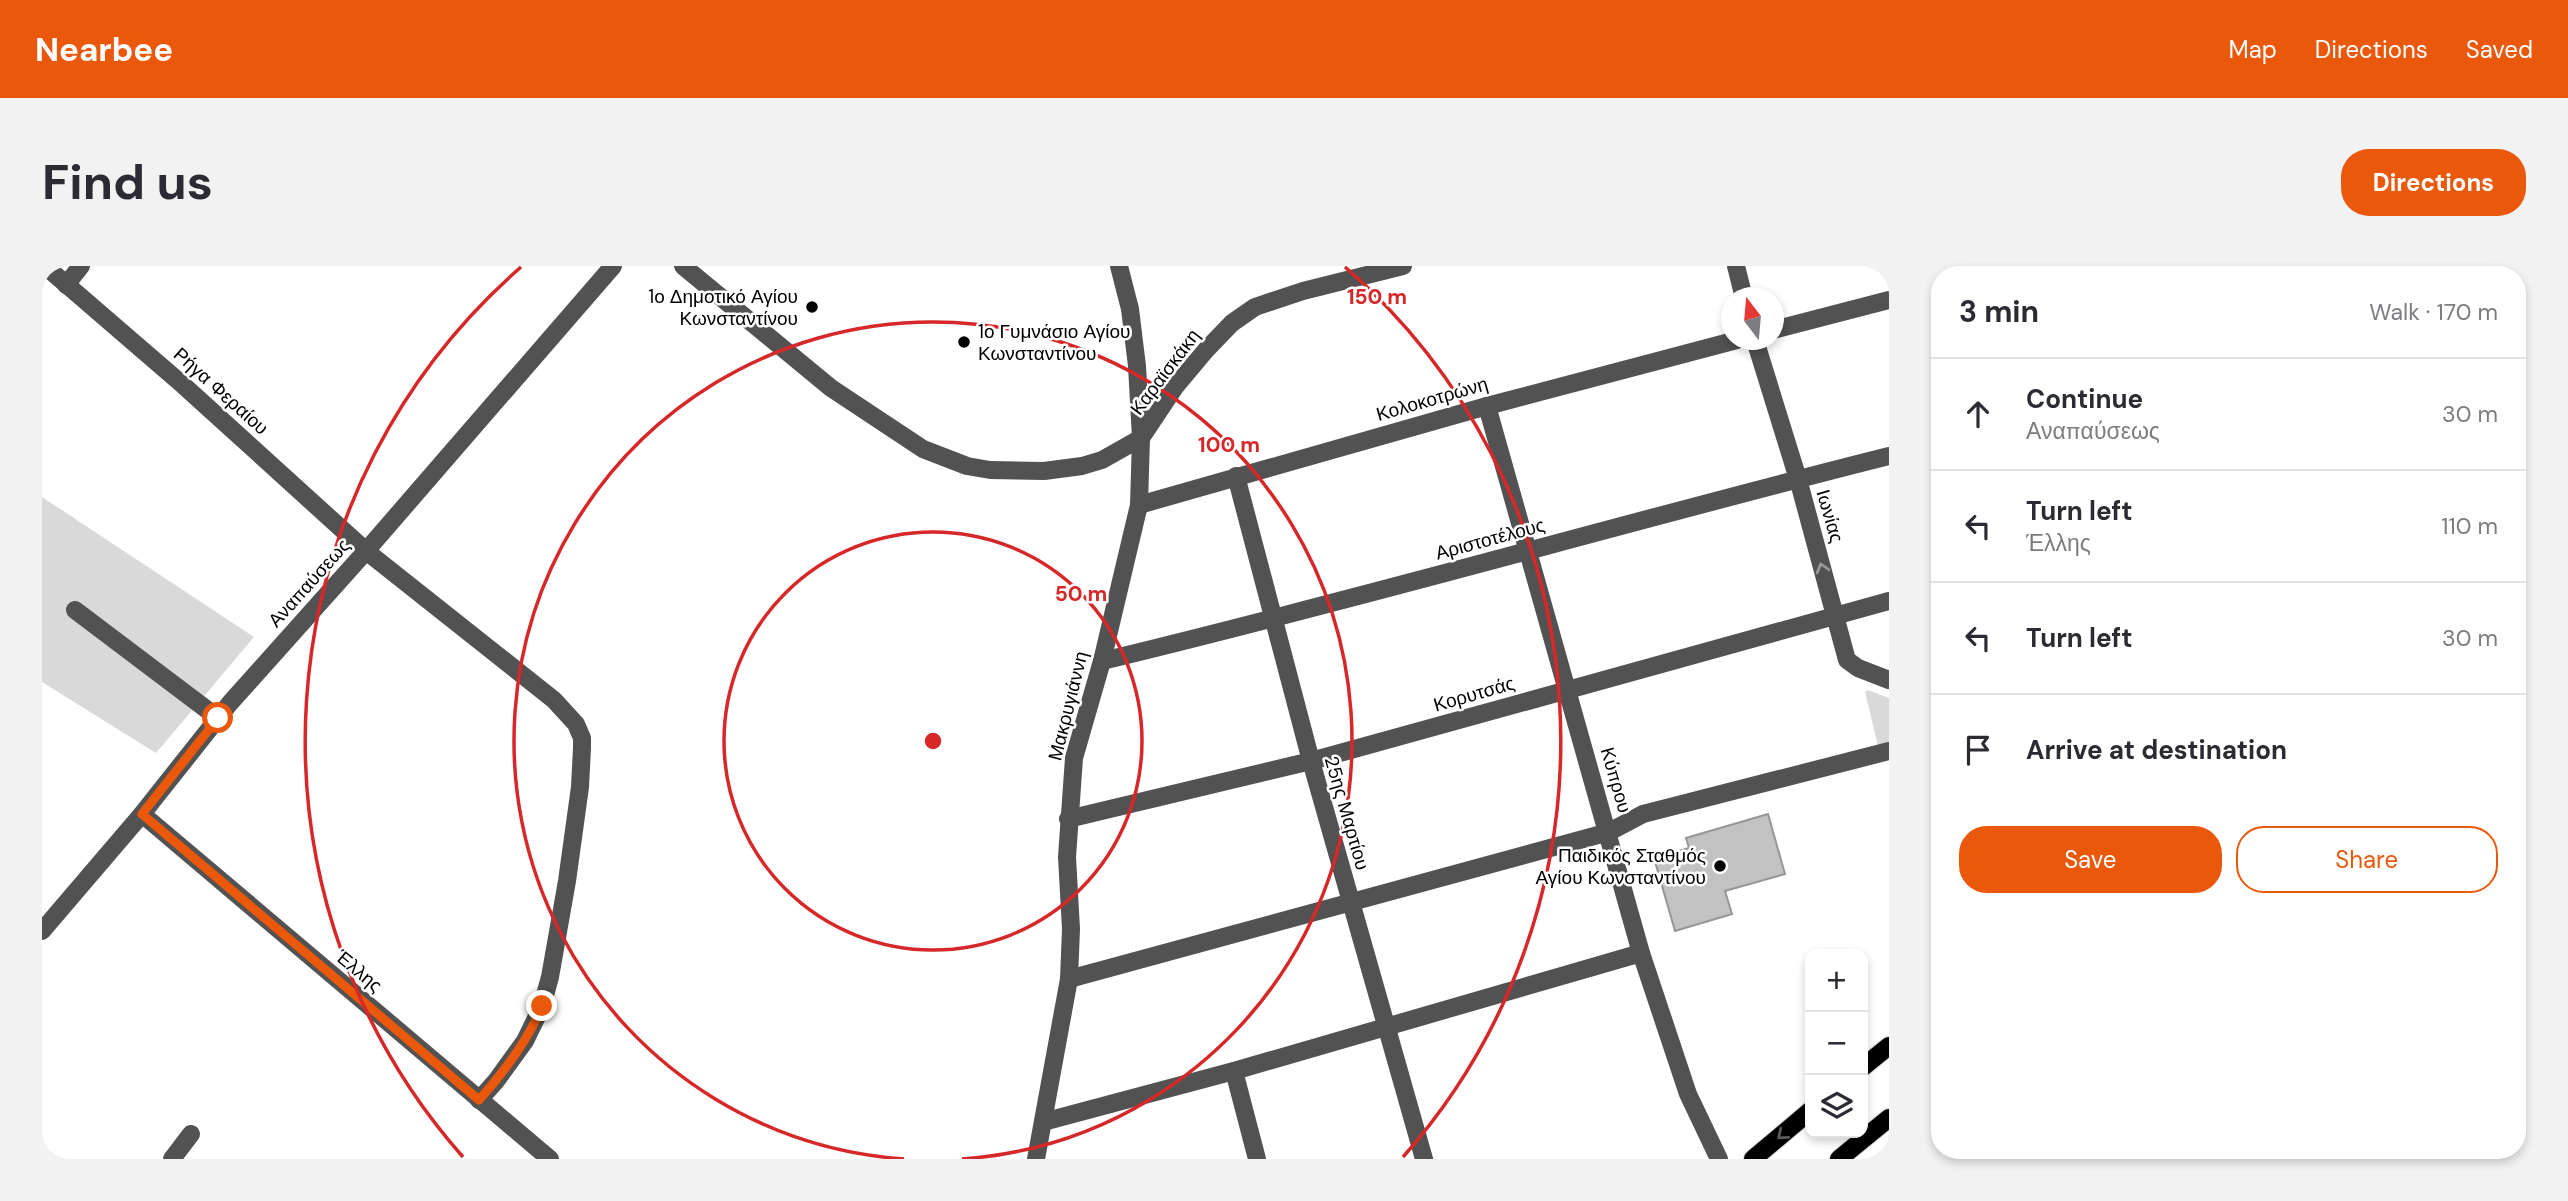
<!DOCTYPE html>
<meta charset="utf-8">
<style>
:root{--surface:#fff;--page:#f2f2f3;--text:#2b2b33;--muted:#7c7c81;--line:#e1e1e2;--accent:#ea580c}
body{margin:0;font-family:"DM Sans",sans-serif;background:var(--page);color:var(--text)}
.controls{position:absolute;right:21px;bottom:21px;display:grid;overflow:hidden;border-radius:14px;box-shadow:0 4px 10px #0003}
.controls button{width:63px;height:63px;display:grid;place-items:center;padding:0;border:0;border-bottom:2px solid var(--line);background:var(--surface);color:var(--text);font:35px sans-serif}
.compass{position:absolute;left:1679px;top:21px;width:63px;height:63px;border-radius:50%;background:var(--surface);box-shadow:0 4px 10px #0003;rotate:344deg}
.stop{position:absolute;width:21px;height:21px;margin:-16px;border:5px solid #ea580c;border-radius:50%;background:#fff}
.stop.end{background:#ea580c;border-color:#fff;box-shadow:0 2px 7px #0008}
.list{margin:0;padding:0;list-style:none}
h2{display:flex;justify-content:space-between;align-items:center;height:91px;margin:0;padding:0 28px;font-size:30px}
h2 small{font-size:23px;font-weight:400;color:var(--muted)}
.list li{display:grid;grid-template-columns:46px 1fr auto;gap:21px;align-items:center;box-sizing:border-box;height:112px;padding:0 28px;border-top:2px solid var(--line)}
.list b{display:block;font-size:26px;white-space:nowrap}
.list p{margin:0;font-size:23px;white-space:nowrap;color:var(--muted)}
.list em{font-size:23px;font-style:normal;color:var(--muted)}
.actions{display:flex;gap:14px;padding:21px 28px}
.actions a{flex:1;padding:16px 0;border:2px solid var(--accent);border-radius:28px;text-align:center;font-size:24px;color:var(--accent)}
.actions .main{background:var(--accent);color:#fff}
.icon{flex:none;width:38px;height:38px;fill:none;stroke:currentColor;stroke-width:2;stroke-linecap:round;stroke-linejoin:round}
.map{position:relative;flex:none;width:1847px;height:893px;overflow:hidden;border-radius:28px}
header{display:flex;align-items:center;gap:42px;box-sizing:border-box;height:98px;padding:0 35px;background:var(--accent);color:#fff}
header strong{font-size:33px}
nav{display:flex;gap:38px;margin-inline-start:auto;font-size:24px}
.intro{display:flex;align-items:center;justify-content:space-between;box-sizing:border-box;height:168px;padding:0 42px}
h1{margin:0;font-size:49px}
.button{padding:18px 32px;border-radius:28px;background:var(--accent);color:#fff;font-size:24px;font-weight:700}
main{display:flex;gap:42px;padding:0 42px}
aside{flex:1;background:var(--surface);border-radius:28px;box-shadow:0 4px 10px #0003}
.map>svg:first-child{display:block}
.green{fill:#d9d9d9}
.building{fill:#c2c2c2;stroke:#969696;stroke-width:2}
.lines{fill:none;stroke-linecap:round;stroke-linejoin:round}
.major-casing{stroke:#dbdbdb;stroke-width:20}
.minor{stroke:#525252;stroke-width:18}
.major{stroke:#000;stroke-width:18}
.oneway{stroke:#979797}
.oneway2{stroke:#595959}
.route{stroke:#ea580c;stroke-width:9}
.ring{fill:none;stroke:#d62828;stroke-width:3.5}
.poi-dot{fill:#000;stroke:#fff;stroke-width:2.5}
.labels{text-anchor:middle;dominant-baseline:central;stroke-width:5;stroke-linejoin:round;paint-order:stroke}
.poi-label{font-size:19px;fill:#000;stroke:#fff;text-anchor:end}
.street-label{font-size:19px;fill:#000;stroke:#fff}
.centre{fill:#d62828;stroke:#fff;stroke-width:3.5}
.ring-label{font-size:21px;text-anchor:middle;font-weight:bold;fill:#d62828;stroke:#fff;stroke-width:5;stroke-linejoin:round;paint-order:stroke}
</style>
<header>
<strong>Nearbee</strong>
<nav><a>Map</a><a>Directions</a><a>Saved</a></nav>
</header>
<div class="intro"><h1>Find us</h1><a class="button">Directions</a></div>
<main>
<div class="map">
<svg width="1847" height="893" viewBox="0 0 1847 893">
<rect width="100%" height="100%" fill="#fff"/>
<g class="green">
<path d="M0,231l212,140 -98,116 -114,-71z"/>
<path d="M1826,424l21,8v45l-11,3 -13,-54z"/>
</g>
<path class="building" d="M1726,548l17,60 -60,17 7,23 -57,17 -21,-73 35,-10 -3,-10z"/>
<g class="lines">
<defs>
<g id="major">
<path d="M1821,801l26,-21"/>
<path d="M1711,893l57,-48"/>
<path d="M1797,893l50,-41"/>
</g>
</defs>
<use href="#major" class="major-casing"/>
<g class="minor">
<path d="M3,0l138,119 183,166 188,149 22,24 6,14v10l-2,39 -13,94 -17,96 -8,29 -17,35 -29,40 -17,19"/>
<path d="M641,0l148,122 92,61 44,17 23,4 54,1 38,-5 20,-6 39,-22 34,-51 31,-37 26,-27 23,-16 48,-16 100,-25"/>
<path d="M1694,0l8,32"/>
<path d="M24,19l15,-19"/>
<path d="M1731,64l116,-30"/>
<path d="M1713,74l43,139 49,181 11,8 31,12"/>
<path d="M1445,140l154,547 47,141 31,65"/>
<path d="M1194,210l75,285 113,398"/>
<path d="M1097,239l348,-99 250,-66"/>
<path d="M33,344l143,108"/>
<path d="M1060,395c263,-63 524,-139 787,-205"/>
<path d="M100,548l408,345"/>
<path d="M1026,553l243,-58 578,-160"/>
<path d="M0,665l100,-117 88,-111 136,-152 247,-285"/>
<path d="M1027,713l540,-147 34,-18 246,-63"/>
<path d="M1192,805l23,88"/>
<path d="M1001,856l191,-51 407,-118"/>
<path d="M130,893l19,-25"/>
<path d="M994,893l33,-180 2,-50 -4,-72 7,-99 28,-97 37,-156 2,-67 -4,-72 -7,-57 -11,-43"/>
</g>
<use href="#major" class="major"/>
</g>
<defs><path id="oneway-chevron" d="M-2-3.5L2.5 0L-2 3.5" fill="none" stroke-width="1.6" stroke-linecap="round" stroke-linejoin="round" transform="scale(1.75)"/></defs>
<use class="oneway" href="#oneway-chevron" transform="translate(1780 302) rotate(-106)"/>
<use class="oneway2" href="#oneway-chevron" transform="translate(1740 869) rotate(140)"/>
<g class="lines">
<path class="route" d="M176,452l-76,96 337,286c25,-28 49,-59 63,-94"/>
</g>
<g class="ring">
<circle cx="891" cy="475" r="209"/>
<path d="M862 893A419 419 0 1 1 920 893"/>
<path d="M421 891A628 628 0 0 1 479 1M1303 1A628 628 0 0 1 1361 891"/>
</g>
<g class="poi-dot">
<circle cx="770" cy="41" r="7"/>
<circle cx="922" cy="76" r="7"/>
<circle cx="1678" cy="600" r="7"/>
</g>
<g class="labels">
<g class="poi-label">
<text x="756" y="30">1ο Δημοτικό Αγίου<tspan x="756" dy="22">Κωνσταντίνου</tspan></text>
<text x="936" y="65" text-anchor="start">1ο Γυμνάσιο Αγίου<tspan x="936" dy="22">Κωνσταντίνου</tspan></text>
<text x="1664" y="589">Παιδικός Σταθμός<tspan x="1664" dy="22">Αγίου Κωνσταντίνου</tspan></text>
</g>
<g class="street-label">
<text transform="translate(1123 106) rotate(-53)">Καραϊσκάκη</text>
<text transform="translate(179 125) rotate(42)">Ρήγα Φεραίου</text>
<text transform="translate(1390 133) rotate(-16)">Κολοκοτρώνη</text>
<text transform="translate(1788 250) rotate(74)">Ιωνίας</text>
<text transform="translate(1448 273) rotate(-15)">Αριστοτέλους</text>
<text transform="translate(267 317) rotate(-48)">Αναπαύσεως</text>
<text transform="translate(1432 428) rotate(-16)">Κορυτσάς</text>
<text transform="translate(1026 440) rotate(-76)">Μακρυγιάννη</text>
<text transform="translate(1574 514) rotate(74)">Κύπρου</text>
<text transform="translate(1305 547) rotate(74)">25ης Μαρτίου</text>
<text transform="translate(317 705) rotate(40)">Έλλης</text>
</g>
</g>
<circle cx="891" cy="475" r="10" class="centre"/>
<g class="ring-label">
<text x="1335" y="38">150 m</text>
<text x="1187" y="186">100 m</text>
<text x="1039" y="335">50 m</text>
</g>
</svg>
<div class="controls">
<button>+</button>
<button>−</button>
<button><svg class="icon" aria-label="layers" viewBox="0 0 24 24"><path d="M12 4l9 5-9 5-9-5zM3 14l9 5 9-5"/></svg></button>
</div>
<svg class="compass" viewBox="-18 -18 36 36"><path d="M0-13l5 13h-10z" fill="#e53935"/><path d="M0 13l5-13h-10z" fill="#7c7c81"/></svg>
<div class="stop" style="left:176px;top:452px"></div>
<div class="stop end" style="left:500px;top:740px"></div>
</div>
<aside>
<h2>3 min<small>Walk · 170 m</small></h2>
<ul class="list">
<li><svg class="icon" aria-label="ahead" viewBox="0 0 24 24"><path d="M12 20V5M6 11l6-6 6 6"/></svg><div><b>Continue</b><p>Αναπαύσεως</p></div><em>30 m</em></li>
<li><svg class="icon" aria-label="left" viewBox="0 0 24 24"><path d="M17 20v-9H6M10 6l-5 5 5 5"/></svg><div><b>Turn left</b><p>Έλλης</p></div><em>110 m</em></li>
<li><svg class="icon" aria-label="left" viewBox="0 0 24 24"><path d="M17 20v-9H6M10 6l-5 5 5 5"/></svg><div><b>Turn left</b></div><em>30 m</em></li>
<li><svg class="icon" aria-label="arrive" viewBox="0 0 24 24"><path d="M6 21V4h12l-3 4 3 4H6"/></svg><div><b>Arrive at destination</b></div></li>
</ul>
<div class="actions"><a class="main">Save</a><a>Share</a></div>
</aside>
</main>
